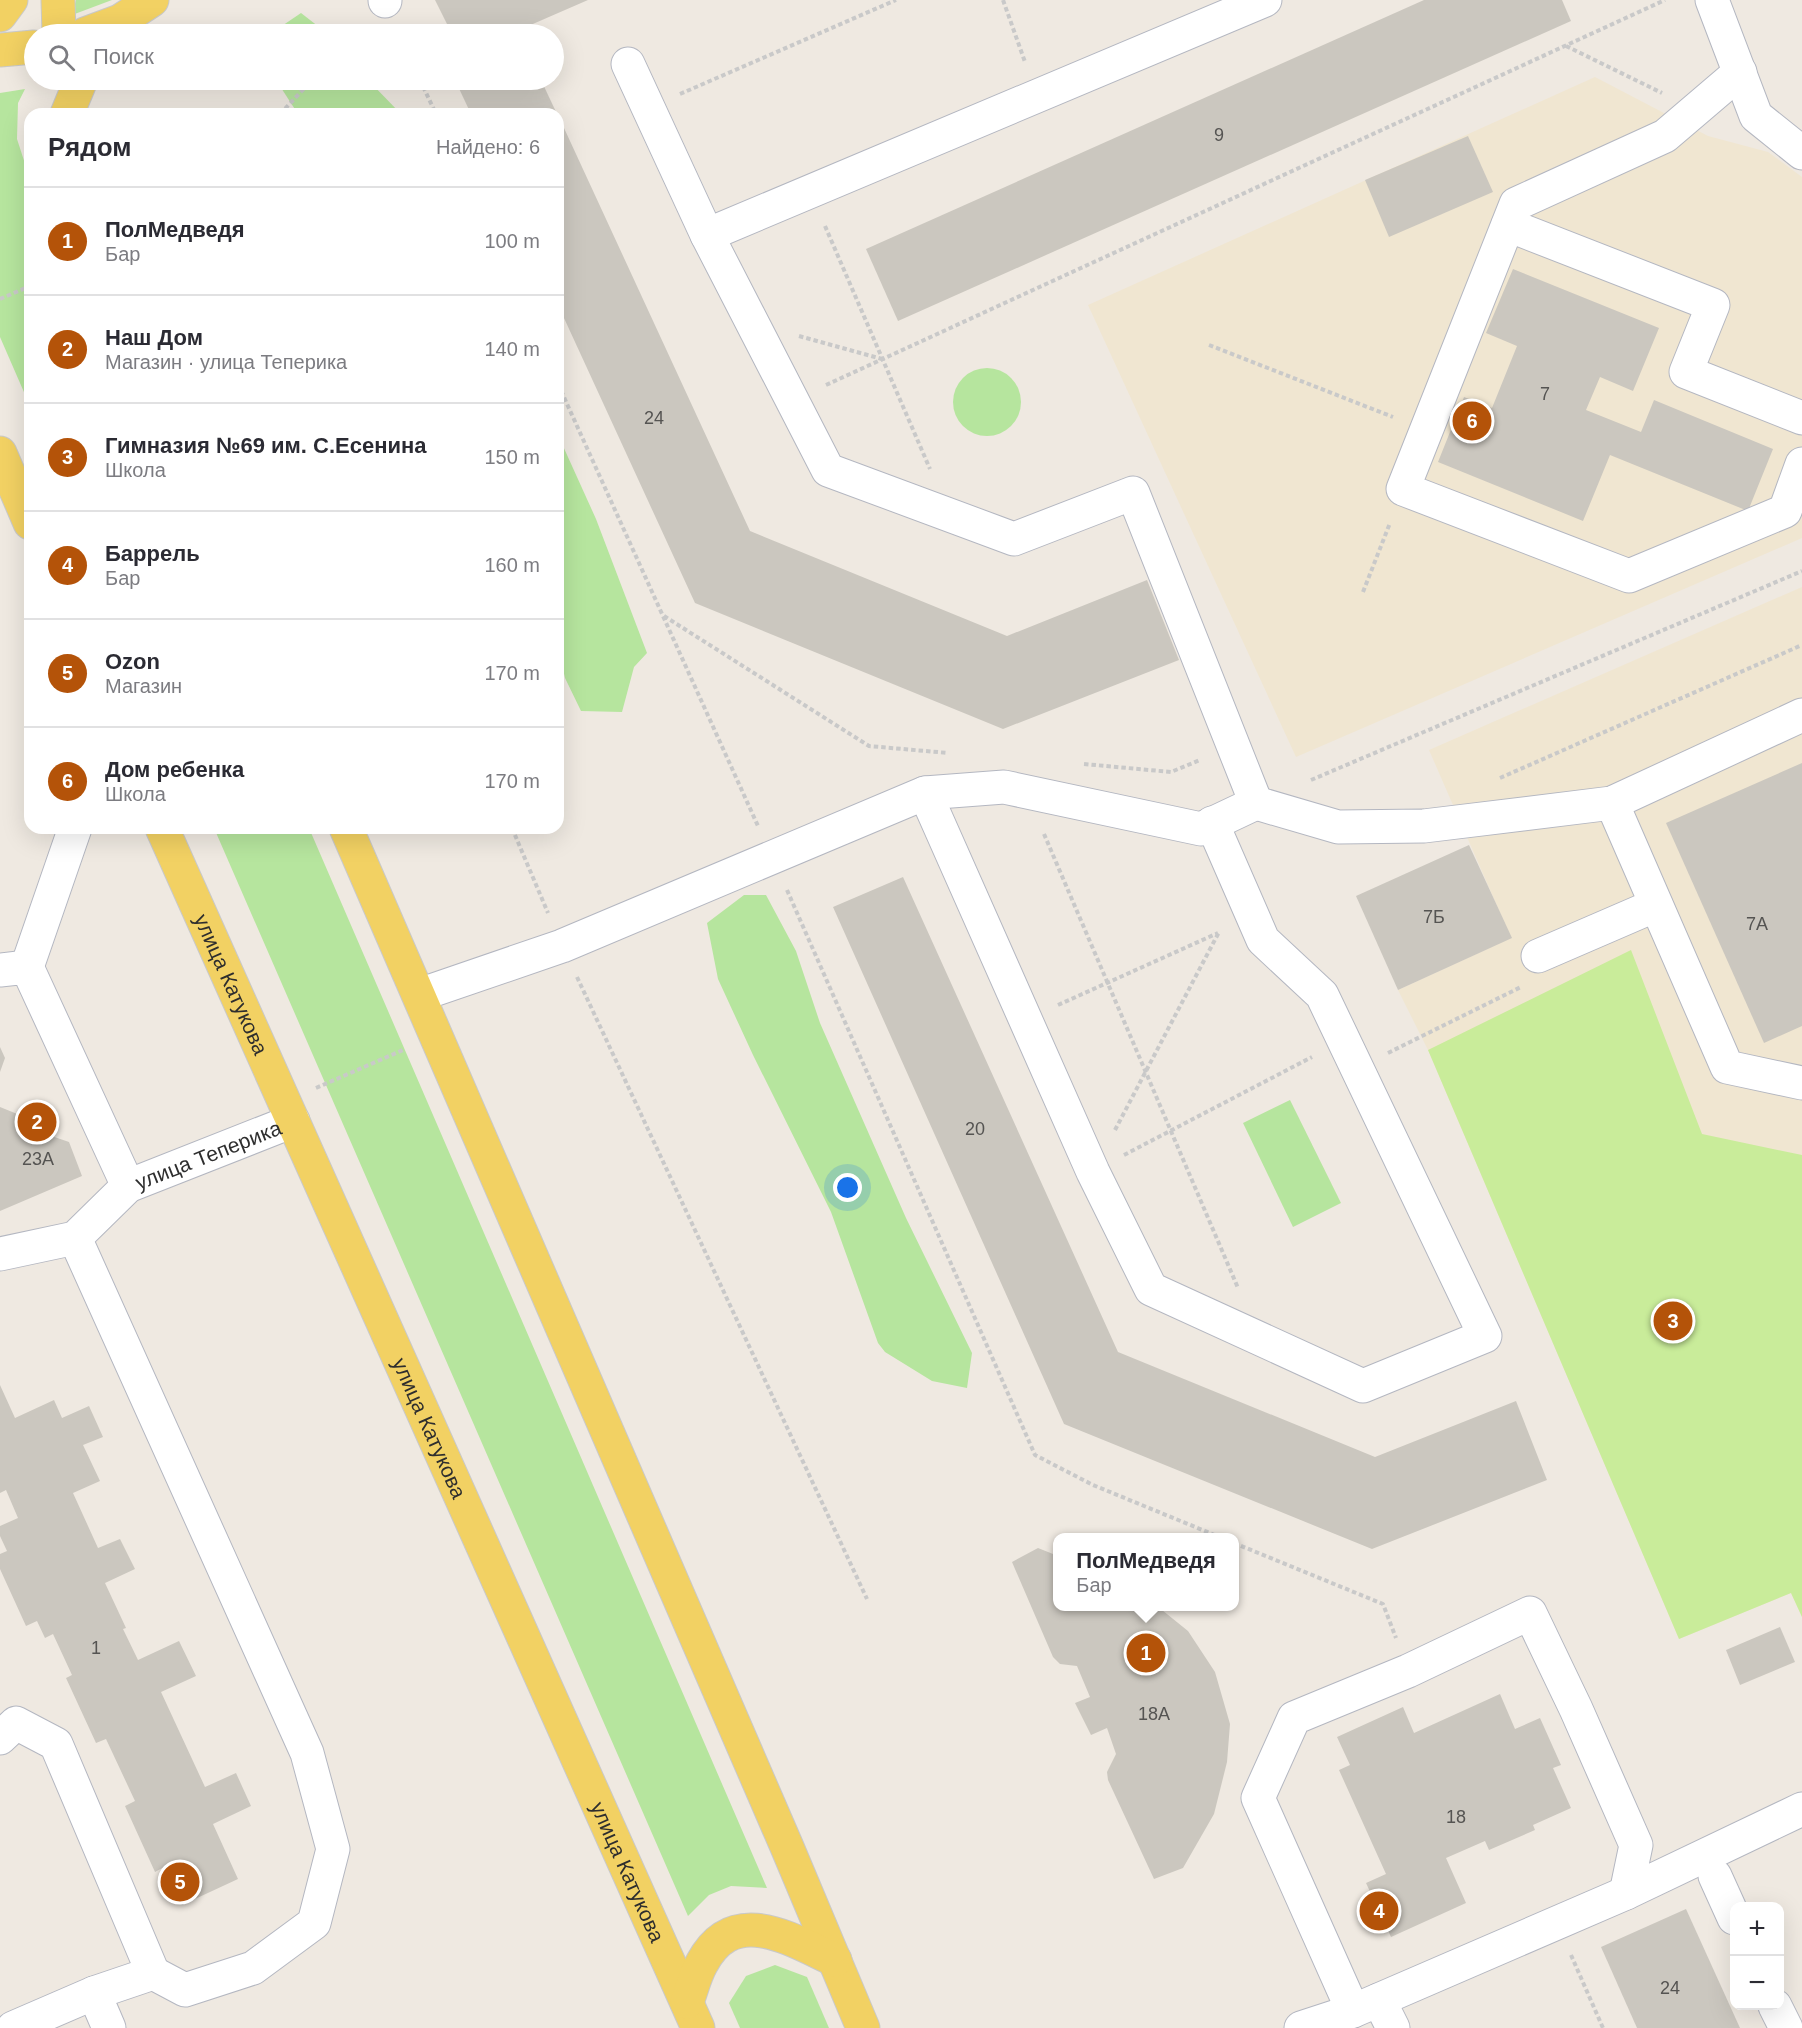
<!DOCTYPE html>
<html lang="ru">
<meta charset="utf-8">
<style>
:root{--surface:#fff;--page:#f7f7f7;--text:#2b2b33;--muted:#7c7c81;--line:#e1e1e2;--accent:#b45309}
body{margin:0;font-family:Arial,sans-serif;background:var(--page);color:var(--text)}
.controls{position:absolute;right:18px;bottom:18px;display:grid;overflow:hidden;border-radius:12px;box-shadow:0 6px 24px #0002}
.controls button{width:54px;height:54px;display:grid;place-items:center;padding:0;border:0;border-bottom:2px solid var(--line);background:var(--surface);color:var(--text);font:30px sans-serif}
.you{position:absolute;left:848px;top:1188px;width:21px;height:21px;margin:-15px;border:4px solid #fff;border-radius:50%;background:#1a73e8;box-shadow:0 0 0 9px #1a73e833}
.badge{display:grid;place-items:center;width:39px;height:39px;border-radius:50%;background:var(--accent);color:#fff;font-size:20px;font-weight:700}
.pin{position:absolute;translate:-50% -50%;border:3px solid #fff;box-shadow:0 2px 6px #0006}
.popup{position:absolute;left:1053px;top:1533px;width:186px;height:78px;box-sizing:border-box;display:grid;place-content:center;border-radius:12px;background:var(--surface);filter:drop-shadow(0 2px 4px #0005);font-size:20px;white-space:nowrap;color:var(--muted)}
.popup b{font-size:22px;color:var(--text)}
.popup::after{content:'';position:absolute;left:50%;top:100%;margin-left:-12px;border:12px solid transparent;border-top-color:var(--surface)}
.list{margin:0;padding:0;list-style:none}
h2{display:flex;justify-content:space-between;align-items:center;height:78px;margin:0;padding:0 24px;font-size:26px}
h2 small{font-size:20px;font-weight:400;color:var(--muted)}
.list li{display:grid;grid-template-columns:39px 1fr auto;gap:18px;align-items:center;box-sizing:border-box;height:108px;padding:0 24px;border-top:2px solid var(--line)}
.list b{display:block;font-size:22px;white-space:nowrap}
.list p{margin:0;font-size:20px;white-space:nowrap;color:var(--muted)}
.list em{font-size:20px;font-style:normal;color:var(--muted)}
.icon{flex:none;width:33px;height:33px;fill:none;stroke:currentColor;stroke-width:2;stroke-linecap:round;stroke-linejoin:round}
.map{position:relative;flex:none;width:1802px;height:2028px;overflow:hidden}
.search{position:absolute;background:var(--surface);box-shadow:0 6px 24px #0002;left:24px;top:24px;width:540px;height:66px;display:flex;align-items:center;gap:15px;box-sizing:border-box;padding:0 21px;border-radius:33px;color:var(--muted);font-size:22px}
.panel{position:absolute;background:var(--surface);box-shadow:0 6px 24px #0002;left:24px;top:108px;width:540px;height:726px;border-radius:18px}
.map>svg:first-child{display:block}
.education{fill:#f0e6d1}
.green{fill:#b6e59e}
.pitch{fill:#c9ec9a}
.building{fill:#cbc7bf}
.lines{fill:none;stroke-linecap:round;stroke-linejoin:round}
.minor-casing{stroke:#b4b7c1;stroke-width:35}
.major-casing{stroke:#c9c9c9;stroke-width:35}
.path{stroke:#c9c9c9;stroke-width:4;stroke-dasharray:4.5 3;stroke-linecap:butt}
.minor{stroke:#fff;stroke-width:33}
.major{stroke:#f2d163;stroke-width:33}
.labels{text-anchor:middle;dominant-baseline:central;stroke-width:4.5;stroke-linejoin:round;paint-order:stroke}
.number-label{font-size:18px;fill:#555452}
.street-label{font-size:21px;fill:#2e2e2e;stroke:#fff}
</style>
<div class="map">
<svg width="1802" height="2028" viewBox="0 0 1802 2028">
<rect width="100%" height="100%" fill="#efe9e1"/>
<g class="education">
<path d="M1595,77l113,59 60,16 34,25v361l-506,219 -208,-452z"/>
<path d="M1802,587v1030l-11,-24 -112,46 -251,-589 -30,-60 113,-52 -82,-188z"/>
</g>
<g class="green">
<path d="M76,0h36l-40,15z"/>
<path d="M301,13l27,21h-58z"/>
<path d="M276,80h92l33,34h-103z"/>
<path d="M25,89l-7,14 -1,36 13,40v227l-30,-69v-244z"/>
<circle cx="987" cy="402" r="34"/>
<path d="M558,435l38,84 51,134 -13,14 -12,45 -41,-1 -16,-33 -7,-30z"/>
<path d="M214,828h95l458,1060 -36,-2 -22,9 -21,21z"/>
<path d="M744,895h22l30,56 24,72 86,195 66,135 -5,35 -35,-7 -47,-29 -7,-9 -47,-131 -78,-157 -35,-76 -11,-56z"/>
<path d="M1290,1100l51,103 -48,24 -50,-104z"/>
<path d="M775,1965l32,12 22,51h-89l-11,-25 17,-27z"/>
</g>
<path class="pitch" d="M1631,950l71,184 100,21v462l-11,-24 -112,46 -251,-589z"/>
<g class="building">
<path d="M435,0h153l-69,30 2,4h-69z"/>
<path d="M1424,0h138l9,21 -673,300 -32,-72z"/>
<path d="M455,80h86l16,34h-86z"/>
<path d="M558,115l192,416 257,105 140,-56 32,80 -176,69 -308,-126 -137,-298z"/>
<path d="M1468,136l25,56 -104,45 -24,-57z"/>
<path d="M1513,269l146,59 -26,63 -33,-14 -14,33 55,22 13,-32 119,49 -25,62 -138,-56 -27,66 -145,-59 26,-65 28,11 25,-62 -31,-13z"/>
<path d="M1802,763v263l-38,17 -98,-220z"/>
<path d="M1469,845l43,93 -114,52 -42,-94z"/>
<path d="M903,877l215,475 257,105 141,-56 31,79 -175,69 -308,-125 -231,-517z"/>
<path d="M0,1047l5,11 -5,14z"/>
<path d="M0,1107l37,15 -3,8 35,12 13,34 -82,35z"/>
<path d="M0,1385l15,33 39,-18 8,18 27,-12 14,31 -20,8 17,36 -27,12 25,55 22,-9 15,30 -30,14 21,45 -3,1 15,31 41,-19 17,35 -35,16 44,95 31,-14 15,33 -38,18 25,55 -56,26 -18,-38 -9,5 -30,-66 10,-5 -29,-62 -10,4 -30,-65 6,-3 -19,-41 -8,4 -8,-17 -11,5 -26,-57v-15l7,-3 -7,-15v-10l18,-8 -12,-28 -6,3z"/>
<path d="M1038,1548l20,8v50h99l31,25 27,41 15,52 -3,38 -13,52 -31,54 -29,11 -46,-99 -1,-8 9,-18 -9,-26 -16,7 -16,-32 15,-6 -13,-31 -17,-2 -7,-7 -41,-95z"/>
<path d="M1780,1627l15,35 -55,23 -14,-35z"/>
<path d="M1500,1694l15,35 25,-11 21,47 -8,3 18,40 -38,17 2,5 -46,20 -4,-9 -39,17 20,45 -75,34 -25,-54 20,-9 -47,-104 11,-5 -13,-28 66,-30 11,26z"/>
<path d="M1686,1909l54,119h-103l-36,-81z"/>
</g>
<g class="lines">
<defs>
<g id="minor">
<path d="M385,0v1"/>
<path d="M1712,0l44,116 46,37"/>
<path d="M628,64l79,171"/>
<path d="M1740,72l-75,64 -149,68 -113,285 226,87 156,-65 17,-47"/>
<path d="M1508,225l205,80 -27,67 116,46"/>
<path d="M925,793l168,379 58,117 212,97 122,-50 -163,-341 -59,-55 -51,-117"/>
<path d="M1256,803l82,24 86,-1 188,-23 190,-88"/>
<path d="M1612,803l115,264 75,16"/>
<path d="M1538,956l118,-51"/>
<path d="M27,967l48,-139"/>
<path d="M0,970l27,-3 101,219"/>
<path d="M419,995l143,-49 363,-153 79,-6 197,42 55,-26 -123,-310 -119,46 -186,-69 -121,-235 558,-235"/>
<path d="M75,1238l232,515 26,96 -19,74 -61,45 -68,22 -32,-17 -59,20 15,35"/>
<path id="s1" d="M0,1254l75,-16 53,-52 165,-65"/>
<path d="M0,1738l16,-15 40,21 97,229"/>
<path d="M1715,1876l19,42"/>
<path d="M1379,2000l14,28"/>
<path d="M1775,2006l11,22"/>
<path d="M1353,2011l-95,-213 36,-80 114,-47 122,-58 46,96 60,136 -10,48 176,-84"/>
<path d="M13,2028l81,-35"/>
<path d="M1301,2028l52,-17 273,-118"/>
</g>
<g id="major">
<path d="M58,0l1,34"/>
<path d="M0,15l11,-15"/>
<path d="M85,34l35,-13 32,-21"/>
<path d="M0,50l34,-3"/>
<path d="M67,114l14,-34"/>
<path d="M0,453l30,70"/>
<path id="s2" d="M162,828l536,1200"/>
<path d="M346,828l441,1019 76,181"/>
<path d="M687,2002c5,-13 8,-27 15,-39 32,-60 88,-24 133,-3"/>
</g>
</defs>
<use href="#minor" class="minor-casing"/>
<use href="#major" class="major-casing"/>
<g class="path">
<path d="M1003,0l22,62"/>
<path d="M354,34l8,-8"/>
<path d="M1566,46l96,47"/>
<path d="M420,80l16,34"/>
<path d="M680,94l216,-94"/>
<path d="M280,114l32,-34"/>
<path d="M825,226l105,243"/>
<path d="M0,299l30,-13"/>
<path d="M799,336l83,23"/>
<path d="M1209,345l184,72"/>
<path d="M558,384l200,442"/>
<path d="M826,385l839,-385"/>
<path d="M1363,592l27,-69"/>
<path d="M664,616l205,130 79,7"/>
<path d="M1084,764l87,8 29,-12"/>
<path d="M1500,778l302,-133"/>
<path d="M1311,780l491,-209"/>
<path d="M512,828l36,85"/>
<path d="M1044,834l194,454"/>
<path d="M787,890l248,565 58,30 129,53"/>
<path d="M577,977l290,622"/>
<path d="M1058,1005l160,-72"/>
<path d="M1388,1053l133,-66"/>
<path d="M316,1088l87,-38"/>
<path d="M1115,1130l104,-198"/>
<path d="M1124,1155l188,-98"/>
<path d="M1234,1543l149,61 13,34"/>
<path d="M1571,1955l32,73"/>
</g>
<use href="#minor" class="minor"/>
<use href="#major" class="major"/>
</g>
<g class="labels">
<g class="number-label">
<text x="1219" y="135">9</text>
<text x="1545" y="394">7</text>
<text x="654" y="418">24</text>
<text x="1434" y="917">7Б</text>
<text x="1757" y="924">7А</text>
<text x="975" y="1129">20</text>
<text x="38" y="1159">23А</text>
<text x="96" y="1648">1</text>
<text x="1154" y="1714">18А</text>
<text x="1456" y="1817">18</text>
<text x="1670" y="1988">24</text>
</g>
<g class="street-label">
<text stroke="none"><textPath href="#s2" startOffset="171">улица Катукова</textPath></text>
<text stroke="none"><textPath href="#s1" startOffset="237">улица Теперика</textPath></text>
<text stroke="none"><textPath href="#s2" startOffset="657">улица Катукова</textPath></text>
<text stroke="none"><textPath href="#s2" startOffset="1143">улица Катукова</textPath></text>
</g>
</g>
</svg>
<div class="controls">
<button>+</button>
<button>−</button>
</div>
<div class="you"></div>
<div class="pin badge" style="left:1146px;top:1653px">1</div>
<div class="popup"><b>ПолМедведя</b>Бар</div>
<div class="pin badge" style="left:37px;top:1122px">2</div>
<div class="pin badge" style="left:1673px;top:1321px">3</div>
<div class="pin badge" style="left:1379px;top:1911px">4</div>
<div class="pin badge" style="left:180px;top:1882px">5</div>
<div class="pin badge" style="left:1472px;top:421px">6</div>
<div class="search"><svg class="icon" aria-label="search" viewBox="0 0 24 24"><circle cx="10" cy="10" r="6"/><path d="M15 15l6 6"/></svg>Поиск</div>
<section class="panel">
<h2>Рядом<small>Найдено: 6</small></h2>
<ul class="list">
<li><span class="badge">1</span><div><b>ПолМедведя</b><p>Бар</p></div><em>100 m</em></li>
<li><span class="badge">2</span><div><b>Наш Дом</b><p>Магазин · улица Теперика</p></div><em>140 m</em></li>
<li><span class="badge">3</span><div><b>Гимназия №69 им. С.Есенина</b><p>Школа</p></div><em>150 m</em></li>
<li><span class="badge">4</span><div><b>Баррель</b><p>Бар</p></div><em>160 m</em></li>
<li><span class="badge">5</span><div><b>Ozon</b><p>Магазин</p></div><em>170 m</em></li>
<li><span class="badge">6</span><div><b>Дом ребенка</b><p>Школа</p></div><em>170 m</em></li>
</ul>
</section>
</div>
